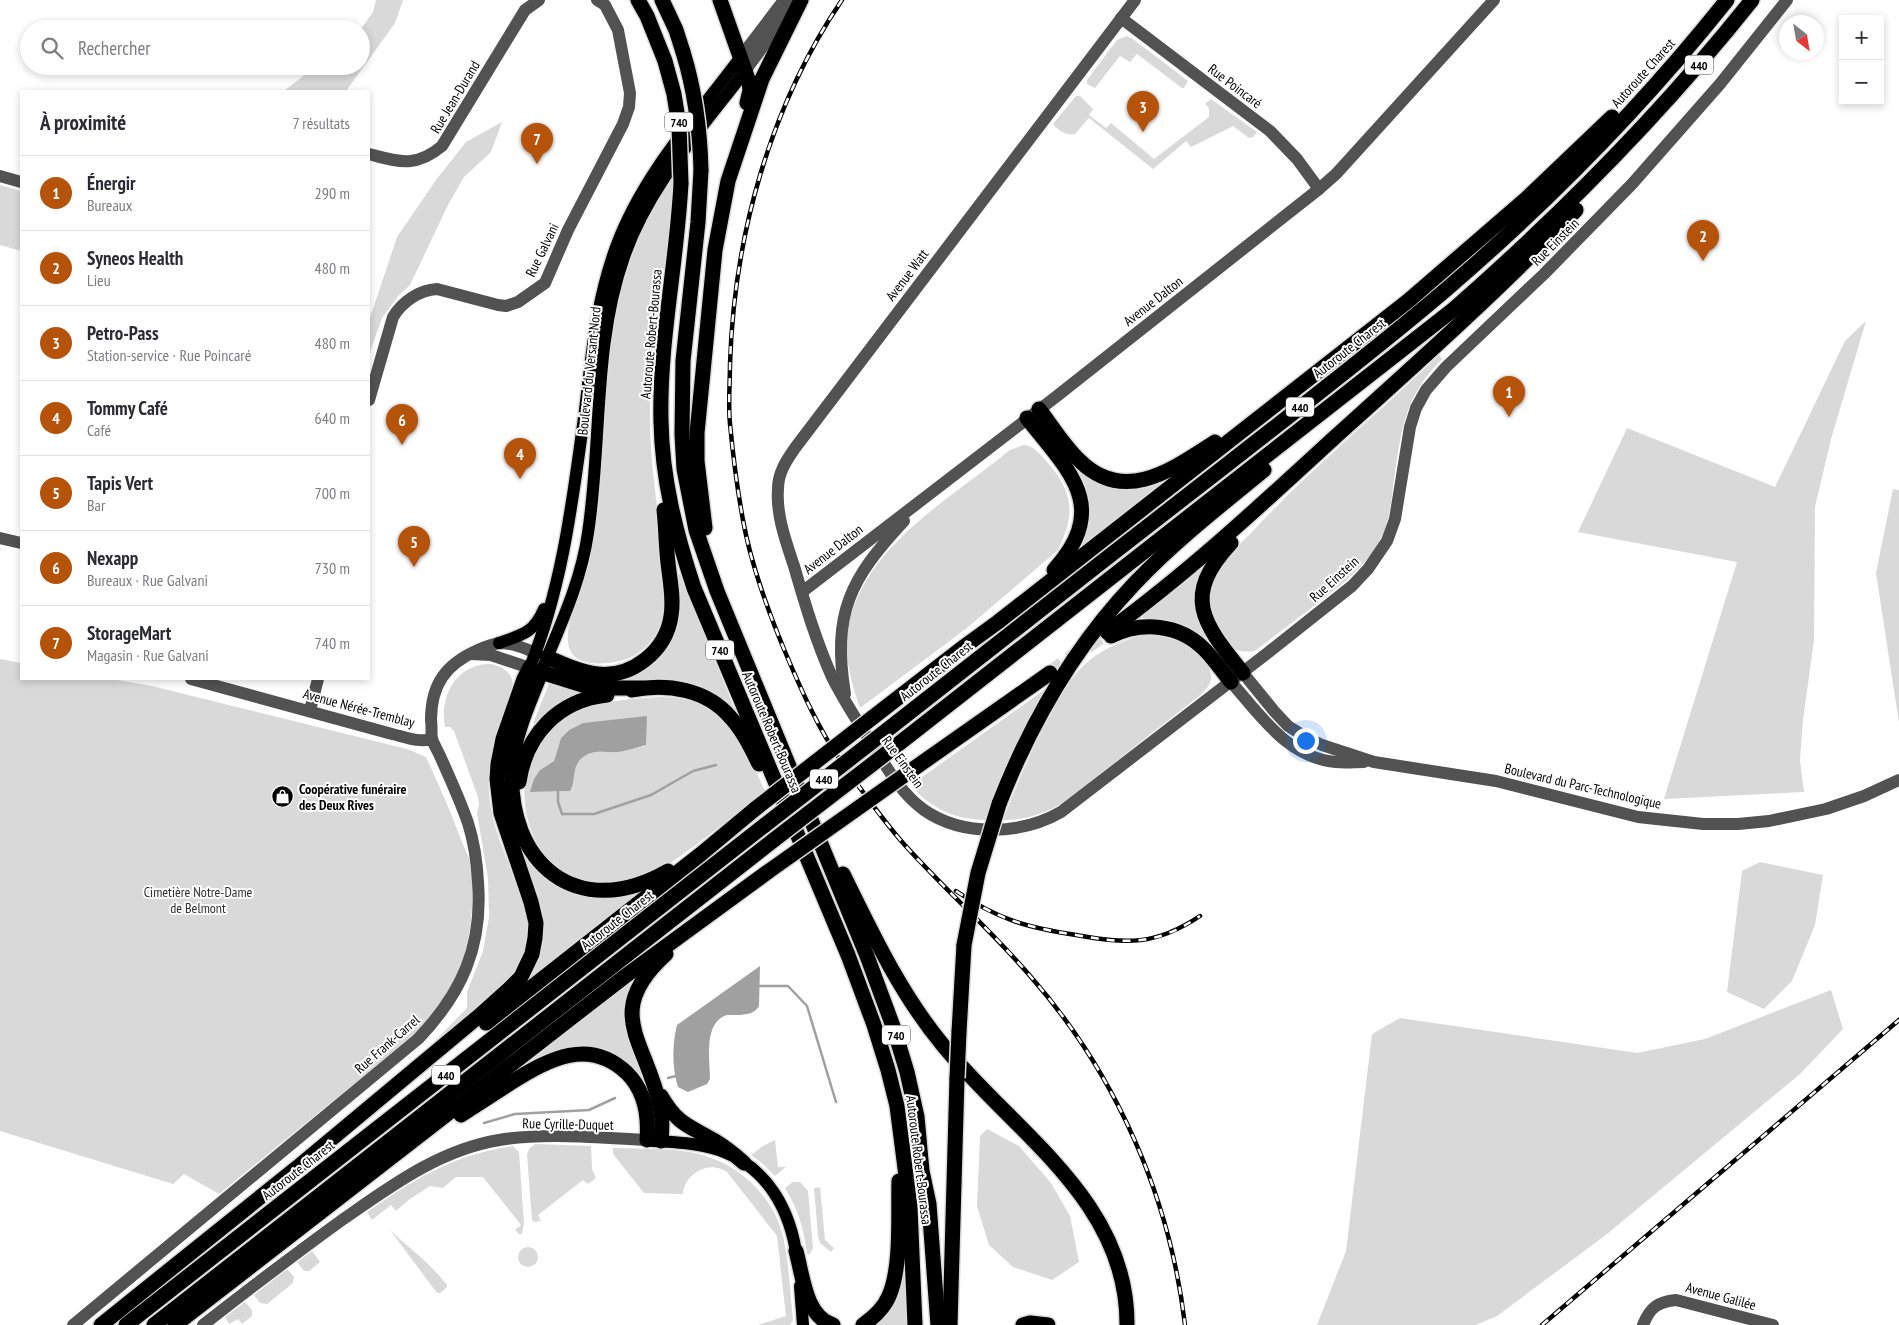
<!DOCTYPE html>
<html lang="fr">
<meta charset="utf-8">
<style>
:root{--surface:#fff;--page:#f2f2f3;--text:#2b2b33;--muted:#7c7c81;--line:#e1e1e2;--accent:#b45309}
body{margin:0;font-family:"PT Sans Narrow",sans-serif;background:var(--page);color:var(--text)}
.controls{position:absolute;right:15px;top:15px;display:grid;overflow:hidden;border-radius:0px;box-shadow:0 2px 8px #0003}
.controls button{width:45px;height:45px;display:grid;place-items:center;padding:0;border:0;border-bottom:1px solid var(--line);background:var(--surface);color:var(--text);font:25px sans-serif}
.compass{position:absolute;left:1779px;top:15px;width:45px;height:45px;border-radius:50%;background:var(--surface);box-shadow:0 2px 8px #0003;rotate:149deg}
.you{position:absolute;left:1305px;top:740px;width:18px;height:18px;margin:-12px;border:4px solid #fff;border-radius:50%;background:#1a73e8;box-shadow:0 0 0 8px #1a73e833}
.badge{display:grid;place-items:center;width:32px;height:32px;border-radius:50%;background:var(--accent);color:#fff;font-size:16px;font-weight:700}
.pin{position:absolute;translate:-50% -41px;filter:drop-shadow(0 1px 2px #0008)}
.pin::after{content:'';position:absolute;top:26px;width:18px;height:15px;background:inherit;clip-path:polygon(0 0,100% 0,50% 100%)}
.list{margin:0;padding:0;list-style:none}
h2{display:flex;justify-content:space-between;align-items:center;height:65px;margin:0;padding:0 20px;font-size:21px}
h2 small{font-size:16px;font-weight:400;color:var(--muted)}
.list li{display:grid;grid-template-columns:32px 1fr auto;gap:15px;align-items:center;box-sizing:border-box;height:75px;padding:0 20px;border-top:1px solid var(--line)}
.list b{display:block;font-size:19px;white-space:nowrap}
.list p{margin:0;font-size:16px;white-space:nowrap;color:var(--muted)}
.list em{font-size:16px;font-style:normal;color:var(--muted)}
.icon{flex:none;width:28px;height:28px;fill:none;stroke:currentColor;stroke-width:2;stroke-linecap:round;stroke-linejoin:round}
.map{position:relative;flex:none;width:1899px;height:1325px;overflow:hidden}
.search{position:absolute;background:var(--surface);box-shadow:0 2px 8px #0003;left:20px;top:20px;width:350px;height:55px;display:flex;align-items:center;gap:12px;box-sizing:border-box;padding:0 18px;border-radius:28px;color:var(--muted);font-size:19px}
.panel{position:absolute;background:var(--surface);box-shadow:0 2px 8px #0003;left:20px;top:90px;width:350px;height:590px;border-radius:0px}
.map>svg:first-child{display:block}
.green{fill:#d9d9d9;fill-rule:evenodd}
.water{fill:#a0a0a0}
.lines{fill:none;stroke-linecap:round;stroke-linejoin:round}
.stream{stroke:#a0a0a0;stroke-width:2.5}
.highway-tunnel{stroke:#d9d9d9;stroke-width:15;stroke-dasharray:15 8;stroke-linecap:butt}
.major-casing{stroke:#dbdbdb;stroke-width:15}
.highway-casing{stroke:#dbdbdb;stroke-width:18}
.minor{stroke:#525252;stroke-width:12}
.major{stroke:#000;stroke-width:12}
.highway{stroke:#000;stroke-width:15}
.rail-casing{stroke:#000;stroke-width:4.5}
.rail{stroke:#fff;stroke-width:2.5;stroke-dasharray:8;stroke-linecap:butt}
.highway-bridge-casing{stroke:#dbdbdb;stroke-width:18;stroke-linecap:butt}
.highway-bridge{stroke:#000;stroke-width:15}
.labels{text-anchor:middle;dominant-baseline:central;stroke-width:4;stroke-linejoin:round;paint-order:stroke}
.shield{fill:#fff;stroke:#4c4c4c;stroke-width:1}
.shield-label{font-size:12px;font-weight:bold;fill:#000}
.street-label{font-size:14px;fill:#000;stroke:#fff}
.poi-label{font-size:14px;font-weight:bold;fill:#000;stroke:#fff;text-anchor:start}
.park-label{font-size:14px;fill:#303030;stroke:#fff}
</style>
<div class="map">
<svg width="1899" height="1325" viewBox="0 0 1899 1325">
<rect width="100%" height="100%" fill="#fff"/>
<g class="green">
<path d="M376,0h27l-8,23 -49,68h-62l32,-25h45v-37l12,-17z"/>
<path d="M1127,36l6,3 55,42 -4,7h-2l-45,-34 -7,8 -10,-6 -25,32 -8,-4v-4l30,-40z"/>
<path d="M1076,96h4l13,13 -4,6 17,13 5,-5 43,36 55,-42v-9l-4,-4 6,-5 46,33 -4,5 -4,1 -16,-12 -42,21 -5,-6 -33,28 -64,-51 -14,16c-8,2 -16,-3 -22,-10z"/>
<path d="M502,122l-11,30 -27,25 -16,28 -38,80 -11,10 -17,23 -13,37v-34l28,-84 39,-57 30,-38z"/>
<path d="M672,179l2,2c-4,82 -26,163 -24,245 1,42 8,84 12,125 2,18 5,38 3,56 -2,22 -16,42 -36,51 -15,6 -51,11 -59,-8 -9,-20 12,-63 17,-84 9,-34 11,-68 14,-103 3,-37 6,-74 9,-112 7,-61 26,-121 62,-172z"/>
<path d="M0,185l21,6v60l-21,-6z"/>
<path d="M1866,321l-35,118 -16,68 -1,133 -11,80 -3,41 4,31 -140,7 73,-237 -159,-30 49,-104 148,59 70,-146z"/>
<path d="M1439,355l3,4c-40,40 -41,75 -49,128 -2,17 -4,35 -12,51 -14,29 -41,47 -66,67 -20,15 -40,31 -60,46 -22,3 -24,-5 -36,-20 -10,-14 -12,-35 -6,-51 7,-18 25,-34 38,-47 58,-63 126,-118 188,-178z"/>
<path d="M1024,445c10,1 17,10 24,18 26,30 27,52 10,87l-91,78 -107,80c-6,-18 -12,-36 -13,-56 -4,-94 100,-150 163,-202z"/>
<path d="M1070,460l10,10 85,8 2,3 -88,69 -2,-2 6,-12 -15,-74z"/>
<path d="M1893,489l6,1v233l-23,-150z"/>
<path d="M1200,570l3,3 6,64 -4,3c-19,-15 -37,-20 -61,-20l-2,-4z"/>
<path d="M680,574l54,134 -4,2 -37,-24 -17,-5 -26,-1 -27,4 -43,-6 80,-24 16,-79z"/>
<path d="M1146,633c9,2 19,1 28,4 13,5 36,23 37,38 1,8 -4,13 -8,18l-140,110c-19,11 -38,17 -60,17 15,-39 31,-76 51,-112 10,-17 20,-36 37,-49 17,-13 35,-19 55,-26z"/>
<path d="M0,659l21,4v16h91l40,7 255,63 19,8c12,26 24,53 34,80 3,9 8,17 10,25 3,15 3,32 2,46 -3,53 -19,84 -53,123l-200,163 -35,-20 -11,10 -173,-53z"/>
<path d="M491,664c12,3 22,8 22,23 -13,35 -27,68 -24,107 2,30 16,59 26,87 7,18 15,36 13,56 -2,17 -10,31 -21,44l-75,67 -2,-2 37,-38v-16l16,-41 6,-34 -1,-39 -11,-65 2,-9 -1,-7 -24,-66 -4,-4h-5c-6,-31 12,-64 46,-63z"/>
<path d="M550,681l30,10v5l-43,28 -4,-1z"/>
<path d="M1048,687l-61,133c-30,0 -57,-11 -76,-35z"/>
<path d="M661,697c65,1 80,43 104,94 -24,19 -48,38 -72,56 -17,12 -35,27 -56,32 -11,2 -26,6 -38,5 -59,-2 -90,-77 -67,-127 8,-19 22,-34 41,-43 26,-14 59,-15 88,-17zM637,719l8,27c-8,2 -17,4 -26,6 -15,1 -28,-4 -40,9 -7,9 -3,21 -9,30l-39,1 9,-22 14,-9 7,-23 8,-8 14,-7z"/>
<path d="M522,847c27,49 62,55 113,45l3,4 -114,90 13,-31 -18,-106z"/>
<path d="M1760,862l63,13 -8,50 -23,56 -28,28 -37,-17 15,-121z"/>
<path d="M633,978l3,4 -4,6 22,112 -57,-49 -75,19 -2,-4z"/>
<path d="M1831,990l12,39 -43,45 -193,160 -110,82 -21,9h-159l29,-74 26,-217 28,-16 237,35 68,-14z"/>
<path d="M987,1129l32,17 32,37 19,33 9,46 -27,18 -39,-13 -24,-22 -12,-39 3,-70z"/>
<path d="M775,1140l3,27h8l-11,9 -12,-12 -12,-9 12,-9z"/>
<path d="M535,1144l56,2 1,23 4,9 -8,6 -5,-4 -45,35 3,6 -6,1 -3,-2 -5,-65 2,-6z"/>
<path d="M513,1146l6,6 5,71 -2,11h-3l-4,-4 6,-5 -38,-48h-27l-13,11 -13,-2 -20,13 -14,12 -5,-6 -19,15 -5,-8c49,-34 86,-57 146,-66z"/>
<path d="M613,1148c25,1 51,0 76,4 44,7 83,40 94,84 6,27 7,56 10,84l-3,5h-32l28,-9 -9,-80 -50,-64c-18,-13 -43,2 -44,22l-39,-1 -31,-39z"/>
<path d="M793,1182h7l8,9 5,57 -3,6h-3c-3,-25 -9,-45 -22,-66z"/>
<path d="M820,1187l5,53 9,8 -3,4 -11,-9 -2,-7 -4,-48z"/>
<path d="M390,1230c19,18 41,34 57,55v2l-7,6h-3z"/>
<circle cx="528" cy="1257" r="10"/>
<path d="M312,1251l8,11 -11,9h-5l-7,-9z"/>
<path d="M287,1269l7,8 -1,6 -26,21 -7,-1 -6,-8z"/>
<path d="M902,1270l3,1 2,54h-34z"/>
<path d="M245,1302l7,8v6l-10,8 -4,-5 -9,5 -4,-7z"/>
</g>
<g class="water">
<path d="M647,716l-1,29c-9,3 -18,5 -27,7 -15,1 -28,-4 -40,9 -7,9 -3,21 -9,30l-40,1 4,-13 6,-9 14,-9 7,-23 8,-8 14,-7z"/>
<path d="M760,966l-1,40c-5,8 -11,8 -20,9 -3,0 -8,0 -12,0 -24,7 -17,46 -17,64l-3,5 -19,8 -10,-5c-6,-19 -6,-42 -1,-62z"/>
</g>
<g class="lines">
<g class="stream">
<path d="M558,789v13l4,12h32l57,-19 42,-24 23,-6"/>
<path d="M759,986h29l19,20 29,96"/>
<path d="M668,1078l8,-2"/>
<path d="M484,1123l31,-9 74,-4 26,-12"/>
</g>
<path class="highway-tunnel" d="M1050,673l57,-41"/>
<defs>
<g id="major">
<path d="M499,643c23,-8 35,-10 45,-34"/>
<path d="M530,667c33,-82 43,-170 55,-257 7,-58 11,-108 31,-163 26,-71 79,-129 124,-189"/>
<path d="M541,672c19,-46 40,-90 47,-139 14,-92 5,-188 36,-276 24,-70 77,-128 121,-186"/>
<path d="M652,1141c22,1 46,2 67,9 49,17 72,61 78,109"/>
<path d="M800,1286l3,39"/>
</g>
<g id="highway">
<path d="M638,0l9,16 18,45"/>
<path d="M662,0l14,30 7,22"/>
<path d="M720,0l29,82 1,8 -3,13"/>
<path d="M701,170l-3,52 -15,139 -1,73 2,35 12,61 21,61 150,365 27,73 13,43 10,45 5,54 7,33 9,121"/>
<path d="M681,183c-4,80 -22,159 -20,238 1,58 15,113 33,167l154,367 26,70 14,45 9,36 13,101 5,118"/>
<path d="M1039,409c13,17 25,37 41,52 45,44 93,8 135,-19"/>
<path d="M1027,418c42,53 84,89 27,152"/>
<path d="M705,528l-8,-67v-28l18,-183 13,-69 34,-102 39,-79"/>
<path d="M1231,543c-50,54 -28,80 12,130"/>
<path d="M1107,632c81,-59 153,-126 227,-194 82,-74 165,-148 242,-228"/>
<path d="M1111,636c31,-15 68,-12 93,13 10,10 18,22 27,33"/>
<path d="M547,657c16,7 33,15 50,17 35,4 69,-23 74,-58 3,-17 -1,-35 -3,-53 -2,-17 -2,-35 -4,-53"/>
<path d="M642,688h-50l-51,-16c-11,29 -27,62 -29,94 -6,98 66,157 156,105"/>
<path d="M632,690c35,-7 75,-1 99,28 12,13 20,30 28,46"/>
<path d="M872,718l93,-72 33,-24 410,-321 118,-102 86,-82"/>
<path d="M882,734c116,-91 231,-181 347,-271 74,-58 149,-115 220,-176 101,-87 195,-183 278,-287"/>
<path d="M892,749l562,-440c108,-95 208,-196 298,-309"/>
<path d="M909,772l141,-99"/>
<path d="M519,782c7,-48 40,-82 88,-87"/>
<path d="M999,804c32,-82 76,-158 136,-221 40,-42 85,-77 129,-113"/>
<path d="M843,874c29,59 57,119 99,170 71,88 186,156 185,281"/>
<path d="M486,1023l215,-169 54,-45"/>
<path d="M959,1032l5,-87"/>
<path d="M661,1096c17,29 27,29 54,45 10,6 20,14 29,22"/>
<path d="M461,1115c17,-11 34,-22 51,-33 37,-23 77,-45 115,-9 18,18 22,42 20,67"/>
<path d="M661,1141c1,-11 2,-23 -1,-34 -13,-66 -59,-94 6,-153"/>
<path d="M796,1251c7,25 9,65 37,74"/>
<path d="M101,1325l198,-159 180,-150 30,-27 12,-12 11,-23 3,-16 1,-15 -5,-21 -30,-89 -4,-34 1,-15 5,-25 21,-60 6,-12"/>
<path d="M126,1325l639,-500"/>
<path d="M154,1325l621,-486"/>
<path d="M175,1325l449,-348 145,-106"/>
<path d="M863,1325c10,-7 21,-17 26,-29 13,-30 9,-82 10,-115"/>
<path d="M950,1325l7,-247"/>
<path d="M1023,1325l7,-2 18,2"/>
</g>
</defs>
<use href="#major" class="major-casing"/>
<use href="#highway" class="highway-casing"/>
<g class="minor">
<path d="M1135,0l-340,448c-9,13 -17,25 -17,41 -2,26 8,53 16,77 11,38 22,75 38,111 13,26 29,50 45,75 13,21 26,43 47,58 39,27 97,25 137,2l204,-157 87,-69 16,-17 19,-28 8,-22 15,-92 6,-19 10,-18 20,-23 98,-93 88,-90 88,-100 67,-84"/>
<path d="M1121,18l149,113 27,28 22,30"/>
<path d="M740,58l44,-58"/>
<path d="M745,71l49,-67"/>
<path d="M369,154c30,8 47,14 73,-8l83,-136 14,-10"/>
<path d="M0,176l21,6"/>
<path d="M369,400l24,-83c9,-15 26,-27 44,-28l61,16 8,1 12,-4 27,-19 23,-53 55,-106 6,-17 1,-14 -12,-63 -13,-25 -8,-5"/>
<path d="M0,538l21,5"/>
<path d="M802,592l255,-196 262,-207 17,-15 158,-174"/>
<path d="M471,654l20,1 48,16"/>
<path d="M1243,673l31,38 14,15 16,10 18,9 52,17 122,19 142,36 65,7h35l31,-3 57,-12 38,-13 35,-16"/>
<path d="M191,679l201,55c13,3 27,9 40,5"/>
<path d="M1231,682c29,33 57,76 105,80 9,1 19,0 28,0"/>
<path d="M845,694c-13,-81 5,-115 59,-173"/>
<path d="M310,710l8,-31"/>
<path d="M73,1325l345,-286c44,-46 65,-93 60,-157 -1,-20 -4,-40 -10,-59 -8,-23 -18,-45 -28,-67 -2,-5 -6,-11 -8,-17 -1,-5 0,-13 -1,-19 0,-36 15,-56 47,-70 7,-3 14,-6 21,-7 13,0 25,5 37,10"/>
<path d="M203,1325c46,-36 92,-71 139,-105 49,-34 97,-70 157,-80 48,-8 99,-2 148,0"/>
<path d="M1643,1325c7,-18 15,-23 33,-25l97,25"/>
</g>
<use href="#major" class="major"/>
<use href="#highway" class="highway"/>
<defs>
<g id="rail">
<path d="M842,0c-72,106 -108,236 -112,364 0,20 -2,40 0,60 3,31 7,64 13,96 8,45 25,91 43,134 16,38 34,78 58,112 19,26 38,53 59,77 41,46 88,87 128,134 85,97 139,220 154,348"/>
<path d="M956,891c43,29 70,36 120,44 51,9 79,11 124,-19"/>
<path d="M1542,1325l357,-305"/>
</g>
</defs>
<use href="#rail" class="rail-casing"/>
<use href="#rail" class="rail"/>
<defs>
<g id="highway-bridge">
<path d="M683,52c12,39 17,77 18,118"/>
<path d="M665,61l9,33 5,31 2,58"/>
<path d="M755,809l117,-91"/>
<path d="M765,825l117,-91"/>
<path d="M775,839l117,-90"/>
<path d="M769,871l140,-99"/>
<path d="M964,945l14,-72 21,-69"/>
<path d="M957,1078l2,-46"/>
</g>
</defs>
<use href="#highway-bridge" class="highway-bridge-casing"/>
<use href="#highway-bridge" class="highway-bridge"/>
</g>
<defs>
<symbol id="shop-disc" viewBox="-11 -11 22 22"><circle r="9.5" fill="#000" stroke="#fff"/><path d="M-5-2.5h2.3a2.7 3.5 0 0 1 5.4 0H5L5.5 6h-11ZM-1.5-2.5h3a1.5 2.3 0 0 0-3 0Z" fill="#fff"/></symbol>
</defs>
<g fill-rule="evenodd">
<use href="#shop-disc" x="270" y="784" width="25" height="25"/>
</g>
<g class="labels">
<g class="shield">
<rect x="1685" y="55.5" width="28" height="19" rx="4"/>
<rect x="665" y="112.5" width="28" height="19" rx="4"/>
<rect x="1286" y="397.5" width="28" height="19" rx="4"/>
<rect x="706" y="640.5" width="28" height="19" rx="4"/>
<rect x="810" y="769.5" width="28" height="19" rx="4"/>
<rect x="882" y="1025.5" width="28" height="19" rx="4"/>
<rect x="432" y="1065.5" width="28" height="19" rx="4"/>
</g>
<g class="shield-label">
<text x="1699" y="65">440</text>
<text x="679" y="122">740</text>
<text x="1300" y="407">440</text>
<text x="720" y="650">740</text>
<text x="824" y="779">440</text>
<text x="896" y="1035">740</text>
<text x="446" y="1075">440</text>
</g>
<g class="street-label">
<text transform="translate(1643 73) rotate(-48)">Autoroute Charest</text>
<text transform="translate(1235 86) rotate(37)">Rue Poincaré</text>
<text transform="translate(455 97) rotate(-59)">Rue Jean-Durand</text>
<text transform="translate(1555 242) rotate(-45)">Rue Einstein</text>
<text transform="translate(542 250) rotate(-64)">Rue Galvani</text>
<text transform="translate(907 275) rotate(-53)">Avenue Watt</text>
<text transform="translate(1153 301) rotate(-38)">Avenue Dalton</text>
<text transform="translate(651 334) rotate(-85)">Autoroute Robert-Bourassa</text>
<text transform="translate(1349 348) rotate(-38)">Autoroute Charest</text>
<text transform="translate(589 371) rotate(-84)">Boulevard du Versant-Nord</text>
<text transform="translate(833 549) rotate(-38)">Avenue Dalton</text>
<text transform="translate(1334 579) rotate(-42)">Rue Einstein</text>
<text transform="translate(936 671) rotate(-38)">Autoroute Charest</text>
<text transform="translate(359 708) rotate(15)">Avenue Nérée-Tremblay</text>
<text transform="translate(772 732) rotate(67)">Autoroute Robert-Bourassa</text>
<text transform="translate(903 762) rotate(54)">Rue Einstein</text>
<text transform="translate(1583 786) rotate(13)">Boulevard du Parc-Technologique</text>
<text transform="translate(617 920) rotate(-38)">Autoroute Charest</text>
<text transform="translate(387 1044) rotate(-41)">Rue Frank-Carrel</text>
<text transform="translate(568 1124) rotate(1)">Rue Cyrille-Duquet</text>
<text transform="translate(919 1160) rotate(83)">Autoroute Robert-Bourassa</text>
<text transform="translate(298 1170) rotate(-38)">Autoroute Charest</text>
<text transform="translate(1721 1296) rotate(15)">Avenue Galilée</text>
</g>
<g class="poi-label">
<text x="299" y="789">Coopérative funéraire<tspan x="299" dy="16">des Deux Rives</tspan></text>
</g>
<g class="park-label">
<text x="198" y="892">Cimetière Notre-Dame<tspan x="198" dy="16">de Belmont</tspan></text>
</g>
</g>
</svg>
<div class="controls">
<button>+</button>
<button>−</button>
</div>
<svg class="compass" viewBox="-18 -18 36 36"><path d="M0-13l5 13h-10z" fill="#e53935"/><path d="M0 13l5-13h-10z" fill="#7c7c81"/></svg>
<div class="you"></div>
<div class="pin badge" style="left:1509px;top:417px">1</div>
<div class="pin badge" style="left:1703px;top:261px">2</div>
<div class="pin badge" style="left:1143px;top:132px">3</div>
<div class="pin badge" style="left:520px;top:479px">4</div>
<div class="pin badge" style="left:414px;top:567px">5</div>
<div class="pin badge" style="left:402px;top:445px">6</div>
<div class="pin badge" style="left:537px;top:164px">7</div>
<div class="search"><svg class="icon" aria-label="search" viewBox="0 0 24 24"><circle cx="10" cy="10" r="6"/><path d="M15 15l6 6"/></svg>Rechercher</div>
<section class="panel">
<h2>À proximité<small>7 résultats</small></h2>
<ul class="list">
<li><span class="badge">1</span><div><b>Énergir</b><p>Bureaux</p></div><em>290 m</em></li>
<li><span class="badge">2</span><div><b>Syneos Health</b><p>Lieu</p></div><em>480 m</em></li>
<li><span class="badge">3</span><div><b>Petro-Pass</b><p>Station-service · Rue Poincaré</p></div><em>480 m</em></li>
<li><span class="badge">4</span><div><b>Tommy Café</b><p>Café</p></div><em>640 m</em></li>
<li><span class="badge">5</span><div><b>Tapis Vert</b><p>Bar</p></div><em>700 m</em></li>
<li><span class="badge">6</span><div><b>Nexapp</b><p>Bureaux · Rue Galvani</p></div><em>730 m</em></li>
<li><span class="badge">7</span><div><b>StorageMart</b><p>Magasin · Rue Galvani</p></div><em>740 m</em></li>
</ul>
</section>
</div>
